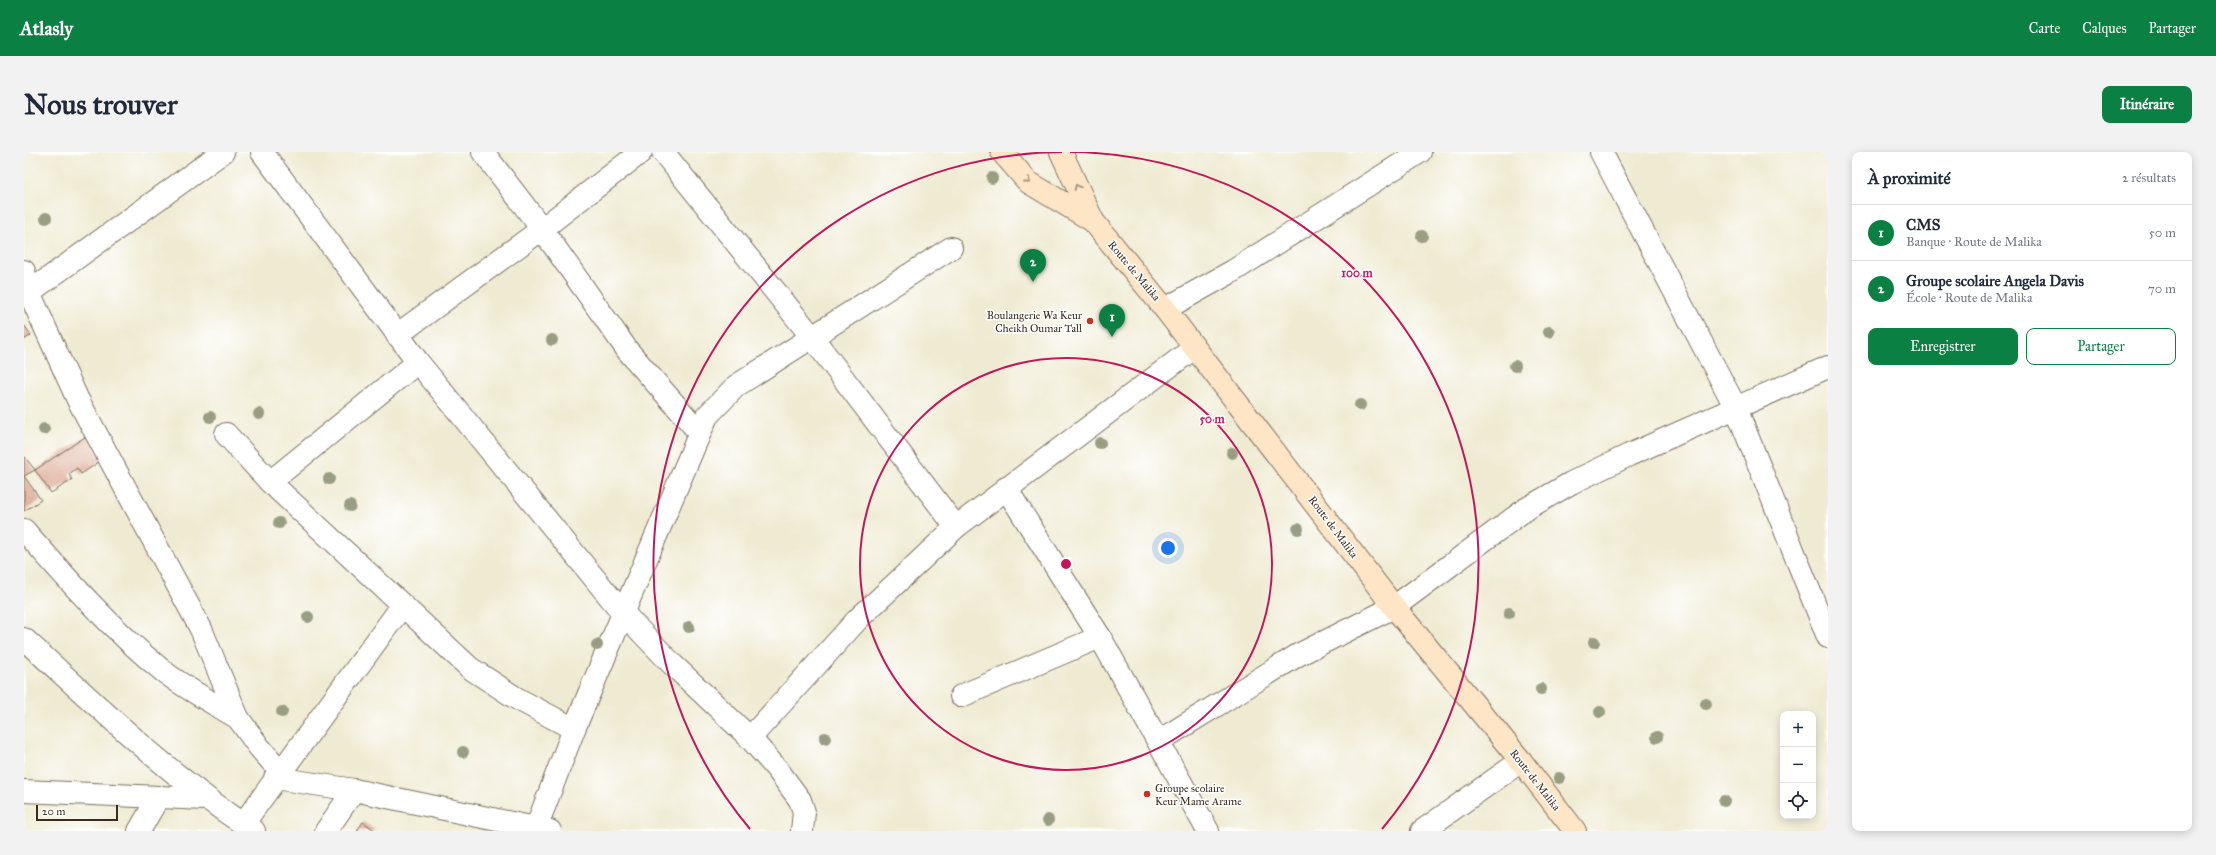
<!DOCTYPE html>
<html lang="fr">
<meta charset="utf-8">
<style>
:root{--surface:#fff;--page:#f2f2f3;--text:#1f2937;--muted:#747a83;--line:#e0e1e3;--accent:#0b8043}
body{margin:0;font-family:"IM FELL Great Primer",serif;background:var(--page);color:var(--text)}
.controls{position:absolute;right:12px;bottom:12px;display:grid;overflow:hidden;border-radius:8px;box-shadow:0 2px 10px #0003}
.controls button{width:36px;height:36px;display:grid;place-items:center;padding:0;border:0;border-bottom:1px solid var(--line);background:var(--surface);color:var(--text);font:20px sans-serif}
.scale{position:absolute;left:12px;bottom:10px;width:82px;box-sizing:border-box;padding-left:4px;border:2px solid #3b2a1e;border-top:0;font-size:11px;line-height:14px;white-space:nowrap;color:#3b2a1e;-webkit-text-stroke:3px #fff;paint-order:stroke}
.you{position:absolute;left:1144px;top:396px;width:14px;height:14px;margin:-10px;border:3px solid #fff;border-radius:50%;background:#1a73e8;box-shadow:0 0 0 6px #1a73e833}
.badge{display:grid;place-items:center;width:26px;height:26px;border-radius:50%;background:var(--accent);color:#fff;font-size:13px;font-weight:700}
.pin{position:absolute;translate:-50% -33px;filter:drop-shadow(0 1px 2px #0008)}
.pin::after{content:'';position:absolute;top:21px;width:14px;height:12px;background:inherit;clip-path:polygon(0 0,100% 0,50% 100%)}
.list{margin:0;padding:0;list-style:none}
h2{display:flex;justify-content:space-between;align-items:center;height:52px;margin:0;padding:0 16px;font-size:17px}
h2 small{font-size:13px;font-weight:400;color:var(--muted)}
.list li{display:grid;grid-template-columns:26px 1fr auto;gap:12px;align-items:center;box-sizing:border-box;height:56px;padding:0 16px;border-top:1px solid var(--line)}
.list b{display:block;font-size:15px;white-space:nowrap}
.list p{margin:0;font-size:13px;white-space:nowrap;color:var(--muted)}
.list em{font-size:13px;font-style:normal;color:var(--muted)}
.actions{display:flex;gap:8px;padding:12px 16px}
.actions a{flex:1;padding:9px 0;border:1px solid var(--accent);border-radius:8px;text-align:center;font-size:14px;color:var(--accent)}
.actions .main{background:var(--accent);color:#fff}
.icon{flex:none;width:22px;height:22px;fill:none;stroke:currentColor;stroke-width:2;stroke-linecap:round;stroke-linejoin:round}
.map{position:relative;flex:none;width:1804px;height:679px;overflow:hidden;border-radius:8px}
header{display:flex;align-items:center;gap:24px;box-sizing:border-box;height:56px;padding:0 20px;background:var(--accent);color:#fff}
header strong{font-size:19px}
nav{display:flex;gap:22px;margin-inline-start:auto;font-size:14px}
.intro{display:flex;align-items:center;justify-content:space-between;box-sizing:border-box;height:96px;padding:0 24px}
h1{margin:0;font-size:28px}
.button{padding:10px 18px;border-radius:8px;background:var(--accent);color:#fff;font-size:14px;font-weight:700}
main{display:flex;gap:24px;padding:0 24px}
aside{flex:1;background:var(--surface);border-radius:8px;box-shadow:0 2px 10px #0003}
.map>svg:first-child{display:block}
.building{fill:#daa68e}
.lines{fill:none;stroke-linecap:round;stroke-linejoin:round}
.street-casing{stroke:#7a6e5d;stroke-width:24}
.secondary-casing{stroke:#7a6e5d;stroke-width:24}
.street{stroke:#fff;stroke-width:22}
.secondary{stroke:#fde5c5;stroke-width:22}
.tree{fill:#999e83}
.oneway{stroke:#9c8872}
.ring{fill:none;stroke:#c2185b;stroke-width:2}
.poi-dot{fill:#c8321e;stroke:#fff;stroke-width:1.5}
.labels{text-anchor:middle;dominant-baseline:central;stroke-width:3;stroke-linejoin:round;paint-order:stroke}
.street-label{font-size:11px;fill:#3b2a1e;stroke:#fff}
.poi-label{font-size:11px;fill:#3b2a1e;stroke:#fff;text-anchor:end}
.centre{fill:#c2185b;stroke:#fff;stroke-width:2}
.ring-label{font-size:12px;text-anchor:middle;font-weight:bold;fill:#c2185b;stroke:#fff;stroke-width:3;stroke-linejoin:round;paint-order:stroke}
</style>
<header>
<strong>Atlasly</strong>
<nav><a>Carte</a><a>Calques</a><a>Partager</a></nav>
</header>
<div class="intro"><h1>Nous trouver</h1><a class="button">Itinéraire</a></div>
<main>
<div class="map">
<svg width="1804" height="679" viewBox="0 0 1804 679">
<rect width="100%" height="100%" fill="#fff"/>
<filter id="ink" filterUnits="userSpaceOnUse"><feTurbulence type="fractalNoise" baseFrequency=".025" numOctaves="2"/><feDisplacementMap in="SourceGraphic" scale="8" xChannelSelector="R" yChannelSelector="G"/><feConvolveMatrix kernelMatrix="1 2 1 2 8 2 1 2 1" color-interpolation-filters="sRGB"/></filter>
<filter id="wash" filterUnits="userSpaceOnUse"><feTurbulence type="fractalNoise" baseFrequency=".012" numOctaves="4" result="noise"/><feDisplacementMap in="SourceGraphic" scale="16" xChannelSelector="R" yChannelSelector="G"/><feGaussianBlur stdDeviation="0.9" result="paint"/><feColorMatrix in="noise" values="0 0 0 0 0 0 0 0 0 0 0 0 0 0 0 0 0 1.4 0 .05"/><feComposite in="paint" operator="in"/></filter>
<g filter="url(#wash)">
<rect width="100%" height="100%" fill="#efebd3"/>
<g id="blocks">
<g class="building">
<path d="M0,173l7,10 -7,5z"/>
<path d="M64,283l14,25 -21,14 -4,-6 -8,6 3,6 -21,13 -16,-23z"/>
<path d="M0,304l11,14 -11,6 17,24 -17,11z"/>
<path d="M339,670l13,9h-19z"/>
</g>
</g>
</g>
<g filter="url(#ink)">
<use href="#blocks" fill-opacity="0" stroke="#7a6e5d" stroke-width="1"/>
<g class="lines">
<defs>
<g id="street">
<path d="M238,0l156,210 204,250 51,53 77,73 27,31 23,31 4,12 -2,19"/>
<path d="M459,0l59,77 86,122 71,81"/>
<path d="M639,0l149,185 144,190"/>
<path d="M1577,0l135,256 92,229"/>
<path d="M0,119l5,21 48,106 124,231 37,89 21,29 21,24"/>
<path d="M0,144l199,-144"/>
<path d="M1141,157l68,-38 187,-119"/>
<path d="M373,183l145,-106 99,-77"/>
<path d="M202,282l44,48 200,186 46,30 58,31"/>
<path d="M246,330l148,-120"/>
<path d="M982,336l94,149 108,194"/>
<path d="M0,378c43,49 88,100 139,141 23,18 50,32 75,47"/>
<path d="M0,487c74,67 146,138 230,192"/>
<path d="M937,544l139,-59"/>
<path d="M726,586l108,-119 98,-92 238,-179"/>
<path d="M1135,589l139,-86 96,-48 132,-98 45,-26 58,-28 199,-88"/>
<path d="M251,626l79,12 196,41"/>
<path d="M0,639l181,8"/>
<path d="M219,672l159,-218"/>
<path d="M512,676l38,-99 133,-313 29,-30 215,-138"/>
<path d="M115,679l19,-33"/>
<path d="M302,679l28,-41"/>
<path d="M1398,679l99,-70"/>
</g>
<g id="secondary">
<path d="M978,0l26,30 65,39"/>
<path d="M1037,0l32,69 72,88 229,298 127,154 54,70"/>
</g>
</defs>
<use href="#street" class="street-casing"/>
<use href="#secondary" class="secondary-casing"/>
<use href="#street" class="street"/>
<use href="#secondary" class="secondary"/>
</g>
<g class="tree">
<circle cx="968" cy="26" r="6"/>
<circle cx="22" cy="66" r="6"/>
<circle cx="1398" cy="84" r="6"/>
<circle cx="1525" cy="180" r="6"/>
<circle cx="528" cy="188" r="6"/>
<circle cx="1491" cy="214" r="6"/>
<circle cx="1336" cy="253" r="6"/>
<circle cx="235" cy="262" r="6"/>
<circle cx="186" cy="265" r="6"/>
<circle cx="20" cy="277" r="6"/>
<circle cx="1076" cy="291" r="6"/>
<circle cx="1208" cy="301" r="6"/>
<circle cx="305" cy="327" r="6"/>
<circle cx="326" cy="354" r="6"/>
<circle cx="255" cy="371" r="6"/>
<circle cx="1274" cy="377" r="6"/>
<circle cx="1485" cy="461" r="6"/>
<circle cx="284" cy="465" r="6"/>
<circle cx="665" cy="475" r="6"/>
<circle cx="1570" cy="490" r="6"/>
<circle cx="573" cy="493" r="6"/>
<circle cx="1517" cy="537" r="6"/>
<circle cx="1682" cy="552" r="6"/>
<circle cx="258" cy="560" r="6"/>
<circle cx="1576" cy="560" r="6"/>
<circle cx="1633" cy="585" r="6"/>
<circle cx="801" cy="586" r="6"/>
<circle cx="439" cy="600" r="6"/>
<circle cx="1535" cy="626" r="6"/>
<circle cx="1700" cy="649" r="6"/>
<circle cx="1024" cy="668" r="6"/>
</g>
<defs><path id="oneway-chevron" d="M-2-3.5L2.5 0L-2 3.5" fill="none" stroke-width="1.6" stroke-linecap="round" stroke-linejoin="round"/></defs>
<g class="oneway">
<use href="#oneway-chevron" transform="translate(1004 29) rotate(41)"/>
<use href="#oneway-chevron" transform="translate(1053 35) rotate(-114)"/>
</g>
</g>
<g class="ring">
<circle cx="1042" cy="412" r="206"/>
<path d="M726 677A412 412 0 0 1 1038 0M1046 0A412 412 0 0 1 1358 677"/>
</g>
<g class="poi-dot">
<circle cx="1066" cy="169" r="4"/>
<circle cx="1123" cy="642" r="4"/>
</g>
<g class="labels">
<g class="street-label">
<text transform="translate(1110 119) rotate(50)">Route de Malika</text>
<text transform="translate(1309 375) rotate(53)">Route de Malika</text>
<text transform="translate(1511 628) rotate(52)">Route de Malika</text>
</g>
<g class="poi-label">
<text x="1058" y="163">Boulangerie Wa Keur<tspan x="1058" dy="13">Cheikh Oumar Tall</tspan></text>
<text x="1131" y="636" text-anchor="start">Groupe scolaire<tspan x="1131" dy="13">Keur Mame Arame</tspan></text>
</g>
</g>
<circle cx="1042" cy="412" r="6" class="centre"/>
<g class="ring-label">
<text x="1333" y="125">100 m</text>
<text x="1188" y="271">50 m</text>
</g>
</svg>
<div class="controls">
<button>+</button>
<button>−</button>
<button><svg class="icon" aria-label="locate" viewBox="0 0 24 24"><circle cx="12" cy="12" r="6"/><path d="M12 2v4M12 18v4M2 12h4M18 12h4"/></svg></button>
</div>
<div class="scale">20 m</div>
<div class="you"></div>
<div class="pin badge" style="left:1088px;top:185px">1</div>
<div class="pin badge" style="left:1009px;top:130px">2</div>
</div>
<aside>
<h2>À proximité<small>2 résultats</small></h2>
<ul class="list">
<li><span class="badge">1</span><div><b>CMS</b><p>Banque · Route de Malika</p></div><em>50 m</em></li>
<li><span class="badge">2</span><div><b>Groupe scolaire Angela Davis</b><p>École · Route de Malika</p></div><em>70 m</em></li>
</ul>
<div class="actions"><a class="main">Enregistrer</a><a>Partager</a></div>
</aside>
</main>
